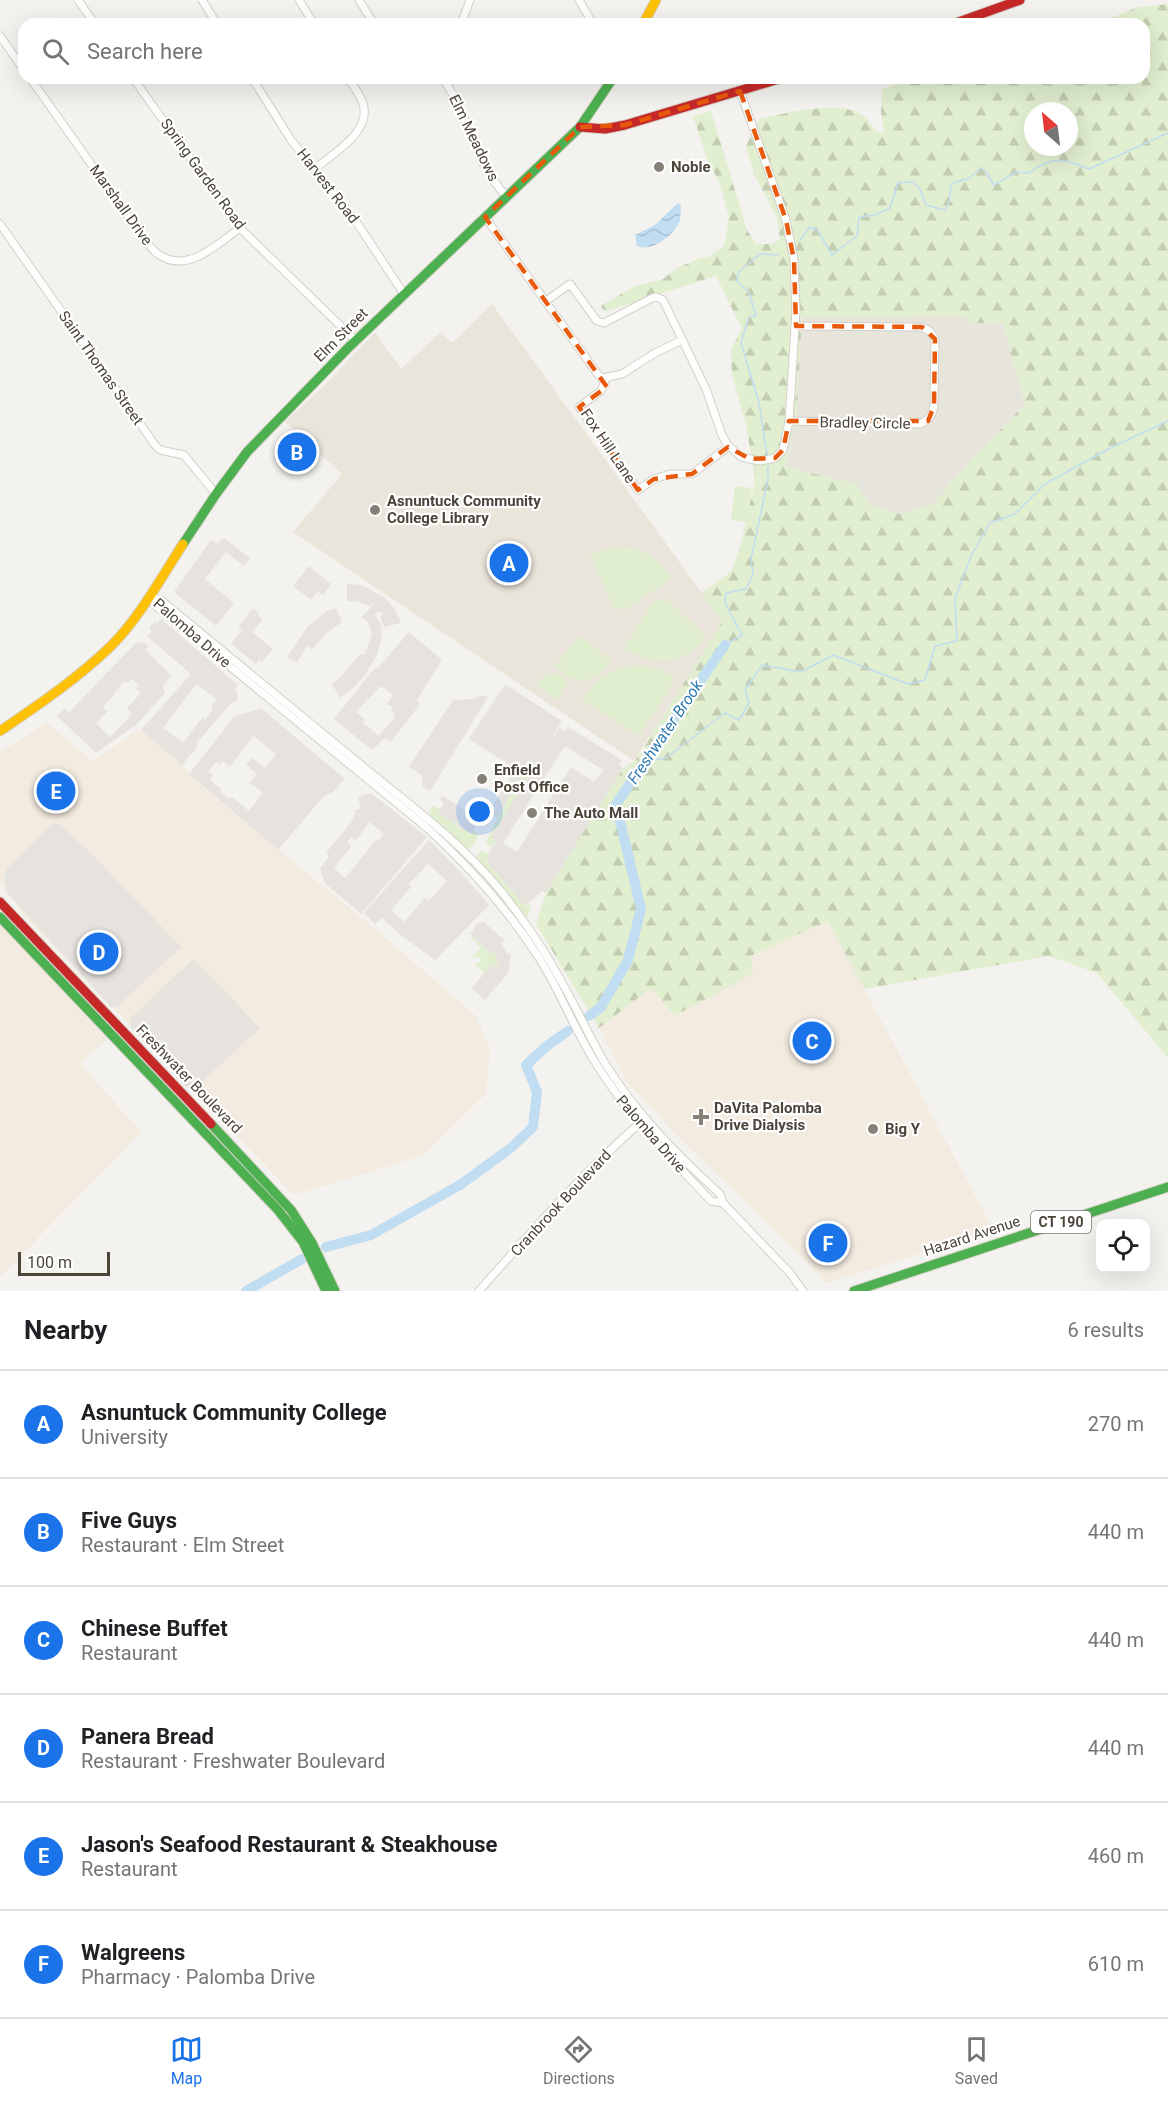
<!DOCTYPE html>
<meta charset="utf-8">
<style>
:root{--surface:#fff;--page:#f6f6f6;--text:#202124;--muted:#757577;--line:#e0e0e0;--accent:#1a73e8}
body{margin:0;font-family:Roboto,sans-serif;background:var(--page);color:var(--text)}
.controls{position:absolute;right:18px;bottom:18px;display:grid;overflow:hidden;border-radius:12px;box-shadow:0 6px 24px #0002}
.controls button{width:54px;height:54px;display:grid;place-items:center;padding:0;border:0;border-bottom:2px solid var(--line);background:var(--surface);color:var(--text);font:30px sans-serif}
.compass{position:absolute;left:1024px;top:102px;width:54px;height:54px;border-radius:50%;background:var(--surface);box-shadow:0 6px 24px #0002;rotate:332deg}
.scale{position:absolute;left:18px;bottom:15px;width:92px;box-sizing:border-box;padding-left:6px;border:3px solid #4b4439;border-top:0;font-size:16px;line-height:21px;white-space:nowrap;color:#4b4439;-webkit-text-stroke:4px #fff;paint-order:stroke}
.you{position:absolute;left:480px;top:812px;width:21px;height:21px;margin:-15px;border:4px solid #fff;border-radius:50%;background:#1a73e8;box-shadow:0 0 0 9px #1a73e833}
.badge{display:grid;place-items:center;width:39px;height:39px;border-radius:50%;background:var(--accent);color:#fff;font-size:20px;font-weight:700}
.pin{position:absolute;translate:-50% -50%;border:3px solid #fff;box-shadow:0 2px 6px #0006}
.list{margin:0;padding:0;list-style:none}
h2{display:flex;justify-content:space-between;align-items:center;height:78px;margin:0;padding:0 24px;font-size:26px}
h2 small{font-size:20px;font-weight:400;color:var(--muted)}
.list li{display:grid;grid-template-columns:39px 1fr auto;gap:18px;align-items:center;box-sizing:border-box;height:108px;padding:0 24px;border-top:2px solid var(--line)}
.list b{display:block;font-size:22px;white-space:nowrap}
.list p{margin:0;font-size:20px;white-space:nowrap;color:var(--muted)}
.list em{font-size:20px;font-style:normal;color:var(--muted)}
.icon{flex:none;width:33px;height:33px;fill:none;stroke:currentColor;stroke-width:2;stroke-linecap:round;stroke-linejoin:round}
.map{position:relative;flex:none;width:1168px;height:1291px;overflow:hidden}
.search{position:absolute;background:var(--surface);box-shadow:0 6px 24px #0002;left:18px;right:18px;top:18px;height:66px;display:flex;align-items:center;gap:15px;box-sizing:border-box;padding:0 21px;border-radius:18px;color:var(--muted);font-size:22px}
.sheet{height:726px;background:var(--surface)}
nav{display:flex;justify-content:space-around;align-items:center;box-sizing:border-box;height:84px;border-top:2px solid var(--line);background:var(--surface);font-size:16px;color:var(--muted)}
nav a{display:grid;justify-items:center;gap:3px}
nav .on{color:var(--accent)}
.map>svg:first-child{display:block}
.residential{fill:#e7e4dc}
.commercial{fill:#f3ebdf}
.education{fill:#eae5da}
.green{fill:#e1eecf}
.forest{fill:url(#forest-firs);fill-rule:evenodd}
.parking{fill:#e6e3df;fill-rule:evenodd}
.water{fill:url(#water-waves)}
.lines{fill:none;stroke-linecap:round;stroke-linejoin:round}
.stream{stroke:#c0ddf1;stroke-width:1.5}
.river{stroke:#c0ddf1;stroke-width:10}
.street-casing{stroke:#d2d0cb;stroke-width:9}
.fast-casing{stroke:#d3cfc5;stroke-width:11}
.slow-casing{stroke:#d3cfc5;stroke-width:11}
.jam-casing{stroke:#d3cfc5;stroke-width:11}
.street{stroke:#fdfdfc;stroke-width:7}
.fast{stroke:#4caf50;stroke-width:9}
.slow{stroke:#ffc107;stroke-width:9}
.jam{stroke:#c62828;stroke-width:9}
.marked{fill:none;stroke:#e8590c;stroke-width:4.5;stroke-dasharray:12 8;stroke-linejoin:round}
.poi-dot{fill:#868178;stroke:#fff;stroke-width:2}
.labels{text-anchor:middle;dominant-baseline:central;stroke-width:4.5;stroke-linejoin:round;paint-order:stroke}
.shield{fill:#fff;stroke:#817c74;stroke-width:1.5}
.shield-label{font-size:14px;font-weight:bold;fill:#4b4439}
.street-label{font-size:15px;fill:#4b4439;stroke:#fff}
.poi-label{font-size:15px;font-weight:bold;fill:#4b4439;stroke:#fff;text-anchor:start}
.water-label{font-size:16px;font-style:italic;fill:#2e7ab2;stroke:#fff}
</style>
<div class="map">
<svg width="1168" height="1291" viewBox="0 0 1168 1291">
<defs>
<pattern id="forest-firs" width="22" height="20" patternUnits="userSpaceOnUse" patternTransform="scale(1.5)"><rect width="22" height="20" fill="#e1eecf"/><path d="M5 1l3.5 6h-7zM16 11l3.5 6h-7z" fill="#c3cdb2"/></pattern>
<pattern id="water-waves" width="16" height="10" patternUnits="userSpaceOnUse" patternTransform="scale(1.5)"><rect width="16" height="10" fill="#c0ddf1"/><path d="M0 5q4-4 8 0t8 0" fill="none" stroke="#a6bfcf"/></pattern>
</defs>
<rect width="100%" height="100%" fill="#f4f2ee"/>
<path class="residential" d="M963,316l11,7 29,1 22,80 -45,46 -47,54 -32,10 -31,-9 -85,-38 12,-57 5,-93z"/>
<g class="commercial">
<path d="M47,723l45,38 47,-32 43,36 7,9 31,28 148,121 107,92 15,32 -4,47 -64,62 -128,39 -269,-278 -25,-35v-130z"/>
<path d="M828,921l166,310 -168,52 -13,-15 -138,-135 -50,-53 -26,-52 52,-40 22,28 78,-60z"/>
<path d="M0,923l107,116 -27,25 61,68 -141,145z"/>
</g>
<path class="education" d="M492,304l231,318 -89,139 -341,-229 49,-58 -57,-52 38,-35 52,-55 26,37 40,-37 11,11z"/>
<g class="green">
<path d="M735,486l17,2 -5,34 -16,-2z"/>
<path d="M615,547c24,-1 44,10 56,32l-47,31 -10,-3 -24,-52z"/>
<path d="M666,599l41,38c-22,27 -55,30 -83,11l30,-47z"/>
<path d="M578,638l7,1 27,23c-23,22 -30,27 -57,4z"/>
<path d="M642,665l20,5 14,9 -35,54 -5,1 -54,-34c13,-23 34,-35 60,-35z"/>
<path d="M556,673l13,7 -13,20 -20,-15 12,-11z"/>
<path d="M532,761l5,3 -46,73 5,4 -4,5 -4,-1 -2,-3 11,-23z"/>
<path d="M433,806l7,3 -2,4 33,21 2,-4 4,3 1,5 -8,11h-4l-36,-32 -1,-5z"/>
<path d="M480,851l7,2 3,6 -3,3 38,44 6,-3 -3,14 -4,-1 -45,-55 -2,-4z"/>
<path d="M472,936l19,18 5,-3 2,14 -2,1 -4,-2 -7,9 -11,-9 8,-3 -3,-4 -7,1 9,-11 -11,-9z"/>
</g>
<path class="forest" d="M1168,4v1054l-71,-85 -48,-17 -185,33 -36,-68 -77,35 2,18 -79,42 -23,-28 -52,40 -63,-104 10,-31 77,-125 12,-7 87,-139 -20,-29 30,-22 10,-32 13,-59 -9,-56 -14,-49 -1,-26 11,-20 -26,-53 -109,35 -6,-3 1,-3 31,-18 30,-8 14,-11 23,-10 8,-1 16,-11 5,-28 -9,-34 -13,-26 -14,-42 18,-5 36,119 9,14h16l8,-5 -3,-21 -23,-44 -8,-28 13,-27c26,-6 85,-21 106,-2 5,4 8,11 12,15l7,1 -3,-22 1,-22 34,-11h228v-54h-48l42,-17zM1033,111h36v36h-36zM963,316l10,7 30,1 22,80 -45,46 -47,54 -32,10 -31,-9 -13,-21 -72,-17 12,-57 5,-93z"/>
<g class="parking">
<path d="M224,538l26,20 -6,8 -18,-14 -21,27 29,24 -18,23 -42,-34 37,-52 6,3z"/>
<path d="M309,566l22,18 -8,11 -5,-4 -7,9 -18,-14z"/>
<path d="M347,584l15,1 23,13 11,13 5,12 -17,4 -4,-10 4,-3 -4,-2 -4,1 -1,2 6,10 1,10 -5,20 -12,20 -12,13 -13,10 -8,-14 10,-8 18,-22h5l7,-20 -4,-12 -7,-5 9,-8 3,-6 -4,3 -10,-4 -12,-1z"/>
<path d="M253,608l4,4 5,9 -10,11 21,17 -11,13 -3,-2 -3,4 -25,-20 11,-14 -4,-3z"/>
<path d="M336,608l6,14 -14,10 -16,17 -5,-3 -10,16 -10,-5 22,-32 18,-14z"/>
<path d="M161,619l77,66 -3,5 2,2 1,8 -9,5 -33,39 2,2 -16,19 -41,-35 50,-56 -44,-38 4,-5 -2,-3 6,-7 2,2zM196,684l21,15 -6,8 2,3 -8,10 -3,-2 -19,25 -20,-15z"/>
<path d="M409,632l33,28 -25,40 3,4 -29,38 -6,-4 -13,12 -38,-31 40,-50 4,-1zM381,686l12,9 -6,9 6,3 -2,3 4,3 -2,2 2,2 -16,19 -8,-6 2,-3 -3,1 -7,-5 2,-3 -9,-8z"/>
<path d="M138,641l3,3 3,-2 5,4 -4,4 26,25 -8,11 2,7 -29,32 -40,28 -39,-37 8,-8 4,4zM132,679l7,6 -3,3 5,5 -14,15 5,6 -22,23 -14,-14 11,-11 -4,-5 12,-13 -1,-1 11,-12 3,2z"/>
<path d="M505,684l57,37 -14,24 12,-18 5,4 3,-4 54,33 -3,5 4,3 -77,125 -4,-2 -17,15 -38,-44 3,-3 -3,-2 9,-16 -5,-4 46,-73 -6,-2 -34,56 -8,-6 27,-43 -47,-30zM565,746l38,24 -9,12 -23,-15 -54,85 -14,-9z"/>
<path d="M483,695l5,2 -58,94 -8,-5v-11l-13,-8 44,-67 20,-1z"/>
<path d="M261,708l84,71 -12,13 -8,3 -47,55 -89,-76 45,-57zM253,736l23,18 -11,14 -13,-10 -6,7 11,9 -7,9 13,10 -14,18 -17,-14 -2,2 -10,-8 1,-2 -11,-9 3,-5 -5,-4 8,-9 4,3 3,-4 7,6z"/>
<path d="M371,793l56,44 -66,77 -36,-31 -5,-15 9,-11 -3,-4 27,-33 3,-11h5l-3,-12zM369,822l15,12 -6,7 -2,-1 -31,38 -11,-10 17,-21 -4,-5 4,-5 5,4z"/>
<path d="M442,796l42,25 -4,6 -4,-1 -5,8 -33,-21 6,-11 -4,-2z"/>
<path d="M54,823l8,2 15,16 8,6 96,100 -64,60h-6l-104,-114 -3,-18 3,-6z"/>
<path d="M429,840l34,35 26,30 -54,55 -34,-25 -19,-17 -7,6 -11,-11zM428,864l19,17 -18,20 -4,-3 -21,24 -13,-12 20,-23 -2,-3 14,-15 19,16 -19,-16z"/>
<path d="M483,921l21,19 -3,4 6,9 4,1 -3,19 -23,27 -14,-12 22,-24 3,2 2,-1 -2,-14 -4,3 -22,-20 8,-11 2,1z"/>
<path d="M192,960l4,1 64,67 -69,64 -60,-64 -1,-9z"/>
</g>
<path class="water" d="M678,203l3,2c-1,5 0,11 -1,15 -4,14 -29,33 -43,26l-2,-11 20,-10z"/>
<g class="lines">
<g class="stream">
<path d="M800,240l10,-13 8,4 14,24 25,-19 2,-19 16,-2 15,-7 8,-25 14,-1 7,5 7,18 19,5 4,-8 2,-18 18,-6 12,-10 6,5 7,12 22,-13 13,1c24,-18 34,-14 60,-4l79,-36"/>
<path d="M767,454l-8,-51 -18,-60 8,-26 7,-1 -7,-24 -12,-10 1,-9 22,-19 18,1"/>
<path d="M725,645l17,-10 -17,-32 1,-10 20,-4 7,-14 -2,-16 17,-80v-13"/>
<path d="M645,761l21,-3 59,-45 14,7 10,-17 -4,-13 17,-25 39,7 32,-17 75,29 17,-4 10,-34 22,-5 -2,-42 16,-43 19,-33 25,-9 30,-30 65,-36 58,-27"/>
</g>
<g class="river">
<path d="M589,1016l12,-9 27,-47 13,-51 -25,-105 109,-159"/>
<path d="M326,1247l45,-12 89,-50 52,-38 21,-20 4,-35 -11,-27 22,-20 20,-14"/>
<path d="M246,1291l56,-32"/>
</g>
<defs>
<g id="street">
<path d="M78,0l17,24"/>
<path d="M202,0l15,24"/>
<path d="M299,0l15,24"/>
<path d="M359,0l15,24"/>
<path d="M579,0l14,24"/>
<path d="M461,24l9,-24"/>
<path d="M0,36l24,34"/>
<path d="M30,78l115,162c4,5 8,11 13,14 29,21 59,-10 82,-26"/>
<path d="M133,78l107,150 116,113"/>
<path d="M252,78l39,62 64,80 49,74"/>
<path d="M442,78c21,27 28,59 43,89 6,11 14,21 22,30"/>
<path d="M315,169c17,-15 53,-35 49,-61 -1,-11 -11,-21 -16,-30"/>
<path d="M485,217l114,159 4,2 19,-4 33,-21 27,-13"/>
<path d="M0,224l155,221 5,5 24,5 32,39"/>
<path d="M546,301l24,-17 27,37 7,2 48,-25 4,-1 7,3 43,89 16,46 5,9 14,13 9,2 10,2 15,-3 8,-8 6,-29 7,-110 -2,-51 -8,-40 -46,-129"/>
<path d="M606,378l-5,13 -22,16 59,83 16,-11 16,-5h22l37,-28"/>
<path d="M789,421l131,3c9,-4 12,-8 14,-18l1,-67c-3,-7 -9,-12 -18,-12l-122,-1"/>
<path d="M150,596l12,5c65,53 129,106 193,159 50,41 104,80 145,130 23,29 44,59 61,91 16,27 28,56 45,84 31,49 71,90 114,129l3,9 67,70 13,18"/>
<path d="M150,596l6,10 270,221c44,40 83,83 115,134 22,36 37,77 61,112 31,47 70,87 109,128l12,2"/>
<path d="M479,1291c52,-59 103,-117 162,-169"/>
</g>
<g id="fast">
<path d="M183,544l33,-50 31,-42 101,-104 232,-221 33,-49"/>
<path d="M0,917l278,293 25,32 23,49"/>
<path d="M211,1124l80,86 21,33 23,48"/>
<path d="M854,1291l314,-104"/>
</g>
<g id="slow">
<path d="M643,24l13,-24"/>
<path d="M0,731c38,-26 77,-52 111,-85 29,-29 50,-68 72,-102"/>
</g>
<g id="jam">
<path d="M953,24l67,-24"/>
<path d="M580,127l25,2 20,-4 157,-47"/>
<path d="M0,902l211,222"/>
</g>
</defs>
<use href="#street" class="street-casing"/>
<use href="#fast" class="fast-casing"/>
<use href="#slow" class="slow-casing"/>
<use href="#jam" class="jam-casing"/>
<use href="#street" class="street"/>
<use href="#fast" class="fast"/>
<use href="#slow" class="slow"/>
<use href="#jam" class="jam"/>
</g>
<path class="marked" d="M740,91l46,129 8,40 2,66 126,1 13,12 -1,67 -6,15h-139l-6,29 -8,8 -25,1 -22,-12 -36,27 -38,5 -16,11 -59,-83 28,-20 -122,-170 95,-90 45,-2z"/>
<g class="poi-dot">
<circle cx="659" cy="167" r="6"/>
<circle cx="375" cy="510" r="6"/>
<circle cx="482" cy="779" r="6"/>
<circle cx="532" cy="813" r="6"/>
<path d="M698 1108h6v6h6v6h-6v6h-6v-6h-6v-6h6z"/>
<circle cx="873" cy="1129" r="6"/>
</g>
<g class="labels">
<rect class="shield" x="1031" y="1211" width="60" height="22" rx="4.5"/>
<g class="shield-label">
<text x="1061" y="1222">CT 190</text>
</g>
<g class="street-label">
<text transform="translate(474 138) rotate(64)">Elm Meadows</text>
<text transform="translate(203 174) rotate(54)">Spring Garden Road</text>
<text transform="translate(328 186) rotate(52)">Harvest Road</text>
<text transform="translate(121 205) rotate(54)">Marshall Drive</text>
<text transform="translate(341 335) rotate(-45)">Elm Street</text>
<text transform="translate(101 368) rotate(55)">Saint Thomas Street</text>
<text transform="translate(865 423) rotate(1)">Bradley Circle</text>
<text transform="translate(608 446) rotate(56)">Fox Hill Lane</text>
<text transform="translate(192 633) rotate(41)">Palomba Drive</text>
<text transform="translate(189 1079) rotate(46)">Freshwater Boulevard</text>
<text transform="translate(651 1134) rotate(49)">Palomba Drive</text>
<text transform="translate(561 1203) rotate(-47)">Cranbrook Boulevard</text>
<text transform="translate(972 1236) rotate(-18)">Hazard Avenue</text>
</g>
<g class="poi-label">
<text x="671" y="167">Noble</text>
<text x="387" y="501">Asnuntuck Community<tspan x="387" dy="17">College Library</tspan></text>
<text x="494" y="770">Enfield<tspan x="494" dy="17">Post Office</tspan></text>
<text x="544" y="813">The Auto Mall</text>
<text x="714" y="1108">DaVita Palomba<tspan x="714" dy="17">Drive Dialysis</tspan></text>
<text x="885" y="1129">Big Y</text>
</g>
<g class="water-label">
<text transform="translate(665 732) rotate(-56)">Freshwater Brook</text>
</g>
</g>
</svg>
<div class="controls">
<button><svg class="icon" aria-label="locate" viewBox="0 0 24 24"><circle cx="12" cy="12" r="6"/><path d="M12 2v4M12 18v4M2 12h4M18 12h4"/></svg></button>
</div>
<svg class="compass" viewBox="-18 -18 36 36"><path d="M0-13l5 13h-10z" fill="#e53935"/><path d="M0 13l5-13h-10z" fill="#757577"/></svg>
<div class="scale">100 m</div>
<div class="you"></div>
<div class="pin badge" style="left:509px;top:563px">A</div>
<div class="pin badge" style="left:297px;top:452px">B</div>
<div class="pin badge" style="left:812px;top:1041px">C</div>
<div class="pin badge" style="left:99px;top:952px">D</div>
<div class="pin badge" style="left:56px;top:791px">E</div>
<div class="pin badge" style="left:828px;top:1243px">F</div>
<div class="search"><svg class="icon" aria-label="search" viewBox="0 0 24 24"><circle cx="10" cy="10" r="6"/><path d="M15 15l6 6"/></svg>Search here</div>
</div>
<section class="sheet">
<h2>Nearby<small>6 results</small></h2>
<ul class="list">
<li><span class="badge">A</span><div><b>Asnuntuck Community College</b><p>University</p></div><em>270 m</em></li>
<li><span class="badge">B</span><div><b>Five Guys</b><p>Restaurant · Elm Street</p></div><em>440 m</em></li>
<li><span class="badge">C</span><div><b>Chinese Buffet</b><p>Restaurant</p></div><em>440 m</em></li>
<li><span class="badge">D</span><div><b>Panera Bread</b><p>Restaurant · Freshwater Boulevard</p></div><em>440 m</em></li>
<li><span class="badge">E</span><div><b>Jason's Seafood Restaurant &amp; Steakhouse</b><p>Restaurant</p></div><em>460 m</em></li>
<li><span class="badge">F</span><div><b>Walgreens</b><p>Pharmacy · Palomba Drive</p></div><em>610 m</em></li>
</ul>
</section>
<nav>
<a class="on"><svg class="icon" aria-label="map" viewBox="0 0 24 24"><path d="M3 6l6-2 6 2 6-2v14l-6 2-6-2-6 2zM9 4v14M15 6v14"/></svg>Map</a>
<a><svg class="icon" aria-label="directions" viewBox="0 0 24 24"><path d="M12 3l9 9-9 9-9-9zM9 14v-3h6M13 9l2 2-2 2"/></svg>Directions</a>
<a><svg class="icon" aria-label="saved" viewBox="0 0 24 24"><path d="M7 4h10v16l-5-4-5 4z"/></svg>Saved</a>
</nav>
